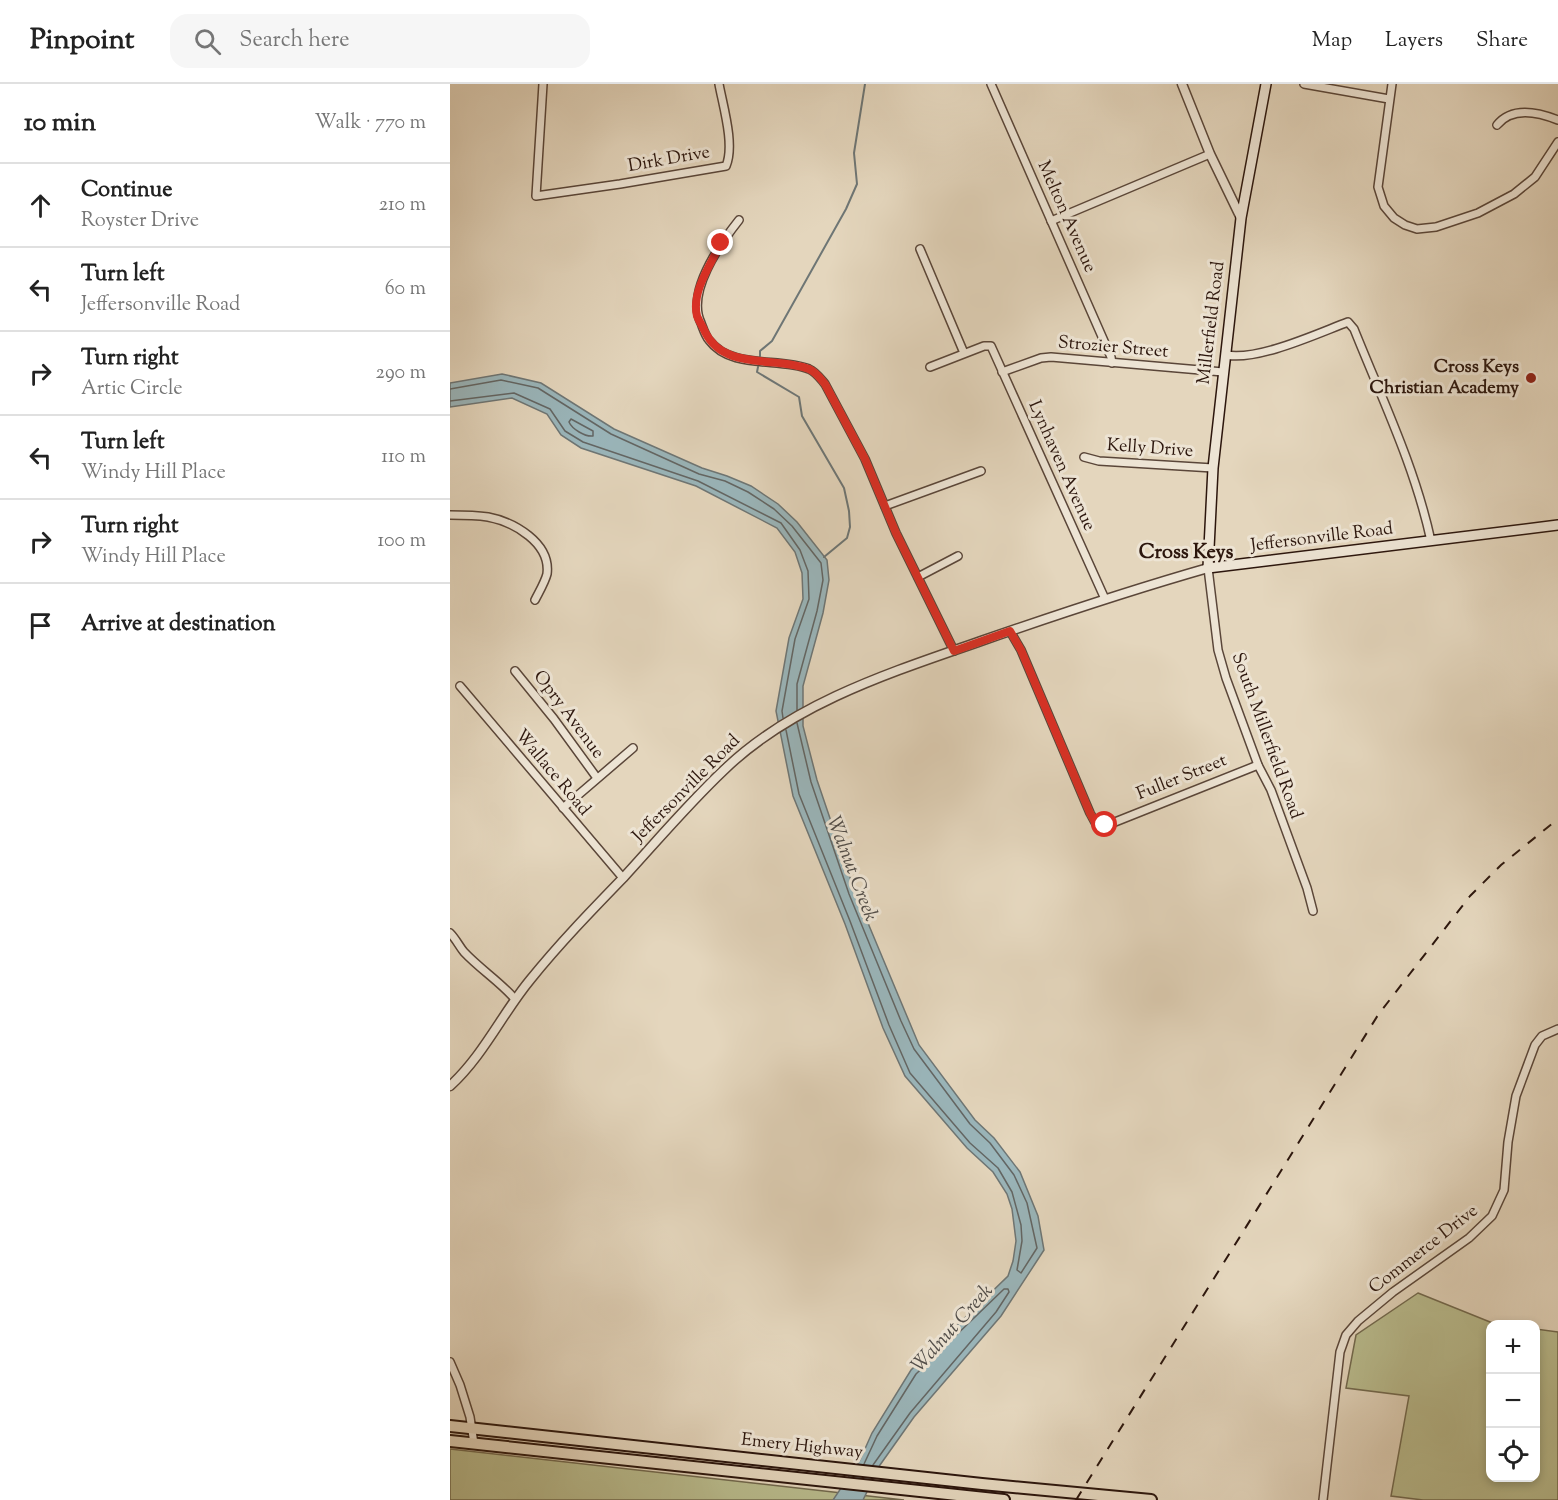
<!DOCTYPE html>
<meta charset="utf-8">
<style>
:root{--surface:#fff;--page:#f6f6f6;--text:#222;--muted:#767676;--line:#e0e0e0}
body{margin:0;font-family:"Sorts Mill Goudy",serif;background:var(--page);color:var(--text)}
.controls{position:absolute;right:18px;bottom:18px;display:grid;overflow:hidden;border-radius:12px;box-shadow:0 3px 9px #0003}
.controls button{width:54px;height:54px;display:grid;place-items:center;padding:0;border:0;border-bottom:2px solid var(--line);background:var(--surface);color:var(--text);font:30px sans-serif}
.stop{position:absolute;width:18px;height:18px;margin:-14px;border:4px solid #d93025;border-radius:50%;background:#fff}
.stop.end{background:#d93025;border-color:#fff;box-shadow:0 2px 6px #0008}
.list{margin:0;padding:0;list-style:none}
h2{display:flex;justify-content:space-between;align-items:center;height:78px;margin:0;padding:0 24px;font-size:26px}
h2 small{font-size:20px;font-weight:400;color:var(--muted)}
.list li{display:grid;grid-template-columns:39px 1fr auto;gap:18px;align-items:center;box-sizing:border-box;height:84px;padding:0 24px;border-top:2px solid var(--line)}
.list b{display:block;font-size:22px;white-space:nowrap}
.list p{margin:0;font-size:20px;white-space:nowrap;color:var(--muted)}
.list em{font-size:20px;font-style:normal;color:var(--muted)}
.icon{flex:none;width:33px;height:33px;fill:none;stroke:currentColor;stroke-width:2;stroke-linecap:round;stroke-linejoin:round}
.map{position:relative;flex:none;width:1108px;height:1416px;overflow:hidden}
header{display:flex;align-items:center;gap:36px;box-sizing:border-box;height:84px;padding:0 30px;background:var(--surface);border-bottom:2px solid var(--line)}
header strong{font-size:28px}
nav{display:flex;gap:33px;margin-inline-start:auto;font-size:21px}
.search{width:420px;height:54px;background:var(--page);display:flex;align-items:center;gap:15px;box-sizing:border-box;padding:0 21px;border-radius:18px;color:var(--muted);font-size:22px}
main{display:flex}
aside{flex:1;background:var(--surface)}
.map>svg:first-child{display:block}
.green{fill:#b9bc8e;stroke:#72694e;stroke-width:1.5}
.water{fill:#9ab6bb;stroke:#6e7675;stroke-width:1.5}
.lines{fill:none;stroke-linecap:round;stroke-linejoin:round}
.shore{stroke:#636664;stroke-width:1.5}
.stream{stroke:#6e7675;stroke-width:2}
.minor-casing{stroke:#5a4639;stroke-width:10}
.tertiary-casing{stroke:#5a4639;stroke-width:11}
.secondary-casing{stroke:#2c160d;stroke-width:12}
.trunk-casing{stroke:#2c160d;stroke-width:14}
.minor{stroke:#ede4d4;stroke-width:7}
.tertiary{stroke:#ede4d4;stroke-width:8}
.secondary{stroke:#ede4d4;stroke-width:9}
.trunk{stroke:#e4d6bd;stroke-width:10}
.rail{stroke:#2c160d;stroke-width:2;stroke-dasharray:10 10;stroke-linecap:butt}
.route{stroke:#d93025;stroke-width:8}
.poi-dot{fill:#8f2418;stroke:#ede4d4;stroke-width:2}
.labels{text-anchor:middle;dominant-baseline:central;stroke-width:6;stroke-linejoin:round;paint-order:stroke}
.street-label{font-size:18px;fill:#2c160d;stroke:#ede4d4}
.poi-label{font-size:18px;font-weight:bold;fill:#2c160d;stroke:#ede4d4;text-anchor:end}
.neighbourhood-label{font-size:20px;font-weight:bold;fill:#2c160d;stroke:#ede4d4}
.water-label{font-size:20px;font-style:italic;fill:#524e4a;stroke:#ede4d4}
</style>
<header>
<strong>Pinpoint</strong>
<div class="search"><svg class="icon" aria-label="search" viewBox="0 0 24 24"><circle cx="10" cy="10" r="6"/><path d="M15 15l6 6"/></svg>Search here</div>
<nav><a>Map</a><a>Layers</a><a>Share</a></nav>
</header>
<main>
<aside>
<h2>10 min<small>Walk · 770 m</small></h2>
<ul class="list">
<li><svg class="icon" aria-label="ahead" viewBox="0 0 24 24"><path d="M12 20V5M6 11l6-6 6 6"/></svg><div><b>Continue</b><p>Royster Drive</p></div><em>210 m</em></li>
<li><svg class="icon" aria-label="left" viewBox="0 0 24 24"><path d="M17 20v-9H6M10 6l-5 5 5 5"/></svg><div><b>Turn left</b><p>Jeffersonville Road</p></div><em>60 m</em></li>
<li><svg class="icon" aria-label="right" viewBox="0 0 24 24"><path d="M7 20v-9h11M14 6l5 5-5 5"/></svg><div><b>Turn right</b><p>Artic Circle</p></div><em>290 m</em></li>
<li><svg class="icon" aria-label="left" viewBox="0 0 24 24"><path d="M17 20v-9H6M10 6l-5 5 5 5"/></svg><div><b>Turn left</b><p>Windy Hill Place</p></div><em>110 m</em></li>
<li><svg class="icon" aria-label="right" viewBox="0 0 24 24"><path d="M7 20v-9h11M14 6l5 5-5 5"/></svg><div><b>Turn right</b><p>Windy Hill Place</p></div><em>100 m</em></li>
<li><svg class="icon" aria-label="arrive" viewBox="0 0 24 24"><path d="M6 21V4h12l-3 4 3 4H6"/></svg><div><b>Arrive at destination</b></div></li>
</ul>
</aside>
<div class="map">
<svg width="1108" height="1416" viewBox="0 0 1108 1416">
<rect width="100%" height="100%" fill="#e4d6bd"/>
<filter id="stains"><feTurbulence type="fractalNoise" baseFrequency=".00333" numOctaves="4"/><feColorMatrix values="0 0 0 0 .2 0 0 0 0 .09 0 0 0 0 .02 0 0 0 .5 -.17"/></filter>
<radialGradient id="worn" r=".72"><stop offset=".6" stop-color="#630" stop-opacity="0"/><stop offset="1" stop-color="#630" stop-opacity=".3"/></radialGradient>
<g class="green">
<path d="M968,1209l77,31h-5v154h46v-149l22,3v168h-135l-32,-4 18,-100 -63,-8 10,-53z"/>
<path d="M0,1365l454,51h-454z"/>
</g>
<path class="water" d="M52,290l39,9 73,46 88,39 25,8 24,10 27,18 19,18 30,38 2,20 -6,33 -20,73v40l14,54 38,112 64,153 56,75 19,18 26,34 18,44 6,34 -43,66 -87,101 -34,48 -17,35h-30l27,-40 12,-27 39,-63 97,-94 5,-15 3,-20 -4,-32 -5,-15 -14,-22 -26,-24 -62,-72 -22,-48 -38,-104 -52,-128 -17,-85 13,-73 14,-39 -1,-26 -7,-21 -18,-24 -81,-42 -115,-38 -20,-13 -14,-21 -35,-16 -62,9v-24z"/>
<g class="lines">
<g class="shore">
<path d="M0,305l51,-9 37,8 73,46 88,40 26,7 23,11 26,17 18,17 29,37 2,17 -6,31 -20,73v26"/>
<path d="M0,317l64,-8 36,16 15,22 18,11 115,39 83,42 19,27 8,21 1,28 -14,40 -13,72 1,7"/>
<path d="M121,335l22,12v5c-8,1 -21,-7 -24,-14z"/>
<path d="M336,646l13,64 51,127 39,104 21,48 60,70 28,25 14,24 9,33 1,16 -5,29 4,3 16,-25 -10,-45 -13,-28 -24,-32 -20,-19 -56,-75 -13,-28 -52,-127 -38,-112 -14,-59"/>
<path d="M414,1380l13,-28 39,-62 88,-85h4l1,3 -13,20 -86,101 -37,52"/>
</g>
<g class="stream">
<path d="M310,272v-5l12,-10 74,-132 11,-25 -3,-31 11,-69"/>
<path d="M308,283l-1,5 42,25 3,19 42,72 5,23 1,16 -3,11 -23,19"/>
</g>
<defs>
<g id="minor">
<path d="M93,0l-7,112 84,-12 106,-18c9,-21 -3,-60 -7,-82"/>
<path d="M541,0l120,273 1,6"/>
<path d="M854,0l85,15"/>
<path d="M942,0l-14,103 6,19 10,12 11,7 12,4 19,-2 42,-14 36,-19 21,-17 23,-35"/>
<path d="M1047,41c15,-19 41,-13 61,-5"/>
<path d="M289,136c-19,24 -53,72 -38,103 2,5 4,12 8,17 22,30 70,17 100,29 7,3 11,9 16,15l40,75 31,74 58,118"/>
<path d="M601,137l159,-67"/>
<path d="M470,165l44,104"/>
<path d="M776,271c32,6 90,-21 122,-33l6,7c28,70 61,138 77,212"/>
<path d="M480,283l54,-21h7l114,253"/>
<path d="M552,288l39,-14 10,-1 172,15"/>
<path d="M634,373l15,4 114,7"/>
<path d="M435,422l96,-35"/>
<path d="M0,431c13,0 25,0 38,2 26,5 63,26 59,57 -2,8 -8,18 -12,26"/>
<path d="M758,484l10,82 8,28 32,87 13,25 36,98 6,23"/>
<path d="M468,493l40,-21"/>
<path d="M560,547l11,19 69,163 7,13 13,-2 148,-59"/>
<path d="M65,587l39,48 43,59"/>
<path d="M10,602l163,192"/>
<path d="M113,724l70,-60"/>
<path d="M0,849c6,6 9,13 14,19 16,17 35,29 50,46"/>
<path d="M0,1278l10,23 10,32 4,27"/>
<path d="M873,1416l17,-148 6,-17 12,-14 35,-29 76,-54 23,-22 12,-26 4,-48 8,-46 19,-51 7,-9 16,-7"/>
</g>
<g id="tertiary">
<path d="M732,0l28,70 31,64"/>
<path d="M0,1002c33,-30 52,-72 80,-106 29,-36 61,-69 93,-102 33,-36 65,-74 101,-108 69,-67 168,-98 257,-129 75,-26 150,-51 227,-73"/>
</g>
<path id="secondary" d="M816,0l-25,134 -28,250 -5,100 350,-43"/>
<g id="trunk">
<path d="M0,1342l532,58 169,16"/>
<path d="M0,1357l554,59"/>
</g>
</defs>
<use href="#minor" class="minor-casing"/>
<use href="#tertiary" class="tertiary-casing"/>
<use href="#secondary" class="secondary-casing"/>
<use href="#trunk" class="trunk-casing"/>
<use href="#minor" class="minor"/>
<use href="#tertiary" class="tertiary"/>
<use href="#secondary" class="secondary"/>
<use href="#trunk" class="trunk"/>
<path class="rail" d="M626,1416l302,-485 92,-119 31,-31 57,-46"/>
</g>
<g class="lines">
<path class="route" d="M271,159c-10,21 -30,49 -24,73 2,5 6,11 8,16 19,39 71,24 104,37 7,3 11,9 16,15l40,75 31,74 58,118 56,-20 11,19 69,163 7,13 8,-1"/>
</g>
<circle class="poi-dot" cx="1081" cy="294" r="6"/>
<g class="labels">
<g class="street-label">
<text transform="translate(219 76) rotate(-10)">Dirk Drive</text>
<text transform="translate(616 133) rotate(66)">Melton Avenue</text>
<text transform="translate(762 239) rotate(-83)">Millerfield Road</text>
<text transform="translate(663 264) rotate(5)">Strozier Street</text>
<text transform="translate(700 365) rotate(4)">Kelly Drive</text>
<text transform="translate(611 382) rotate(66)">Lynhaven Avenue</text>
<text transform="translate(872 454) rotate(-7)">Jeffersonville Road</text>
<text transform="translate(118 631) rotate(53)">Opry Avenue</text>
<text transform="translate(816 652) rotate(70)">South Millerfield Road</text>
<text transform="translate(102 689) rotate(50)">Wallace Road</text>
<text transform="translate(732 694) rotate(-22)">Fuller Street</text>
<text transform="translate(237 705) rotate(-45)">Jeffersonville Road</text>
<text transform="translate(974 1166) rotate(-38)">Commerce Drive</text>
<text transform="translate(352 1363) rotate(6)">Emery Highway</text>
</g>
<g class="poi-label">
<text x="1069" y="284">Cross Keys<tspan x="1069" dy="21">Christian Academy</tspan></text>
</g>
<g class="neighbourhood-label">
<text x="736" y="469">Cross Keys</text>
</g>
<g class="water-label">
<text transform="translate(401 785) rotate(69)">Walnut Creek</text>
<text transform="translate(503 1245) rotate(-48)">Walnut Creek</text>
</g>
</g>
<rect width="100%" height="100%" filter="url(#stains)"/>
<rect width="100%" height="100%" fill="url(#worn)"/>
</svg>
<div class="controls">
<button>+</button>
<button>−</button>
<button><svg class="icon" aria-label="locate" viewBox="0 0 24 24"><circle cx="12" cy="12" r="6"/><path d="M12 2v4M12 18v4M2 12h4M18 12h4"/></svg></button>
</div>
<div class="stop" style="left:655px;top:741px"></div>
<div class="stop end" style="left:271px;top:159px"></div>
</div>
</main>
